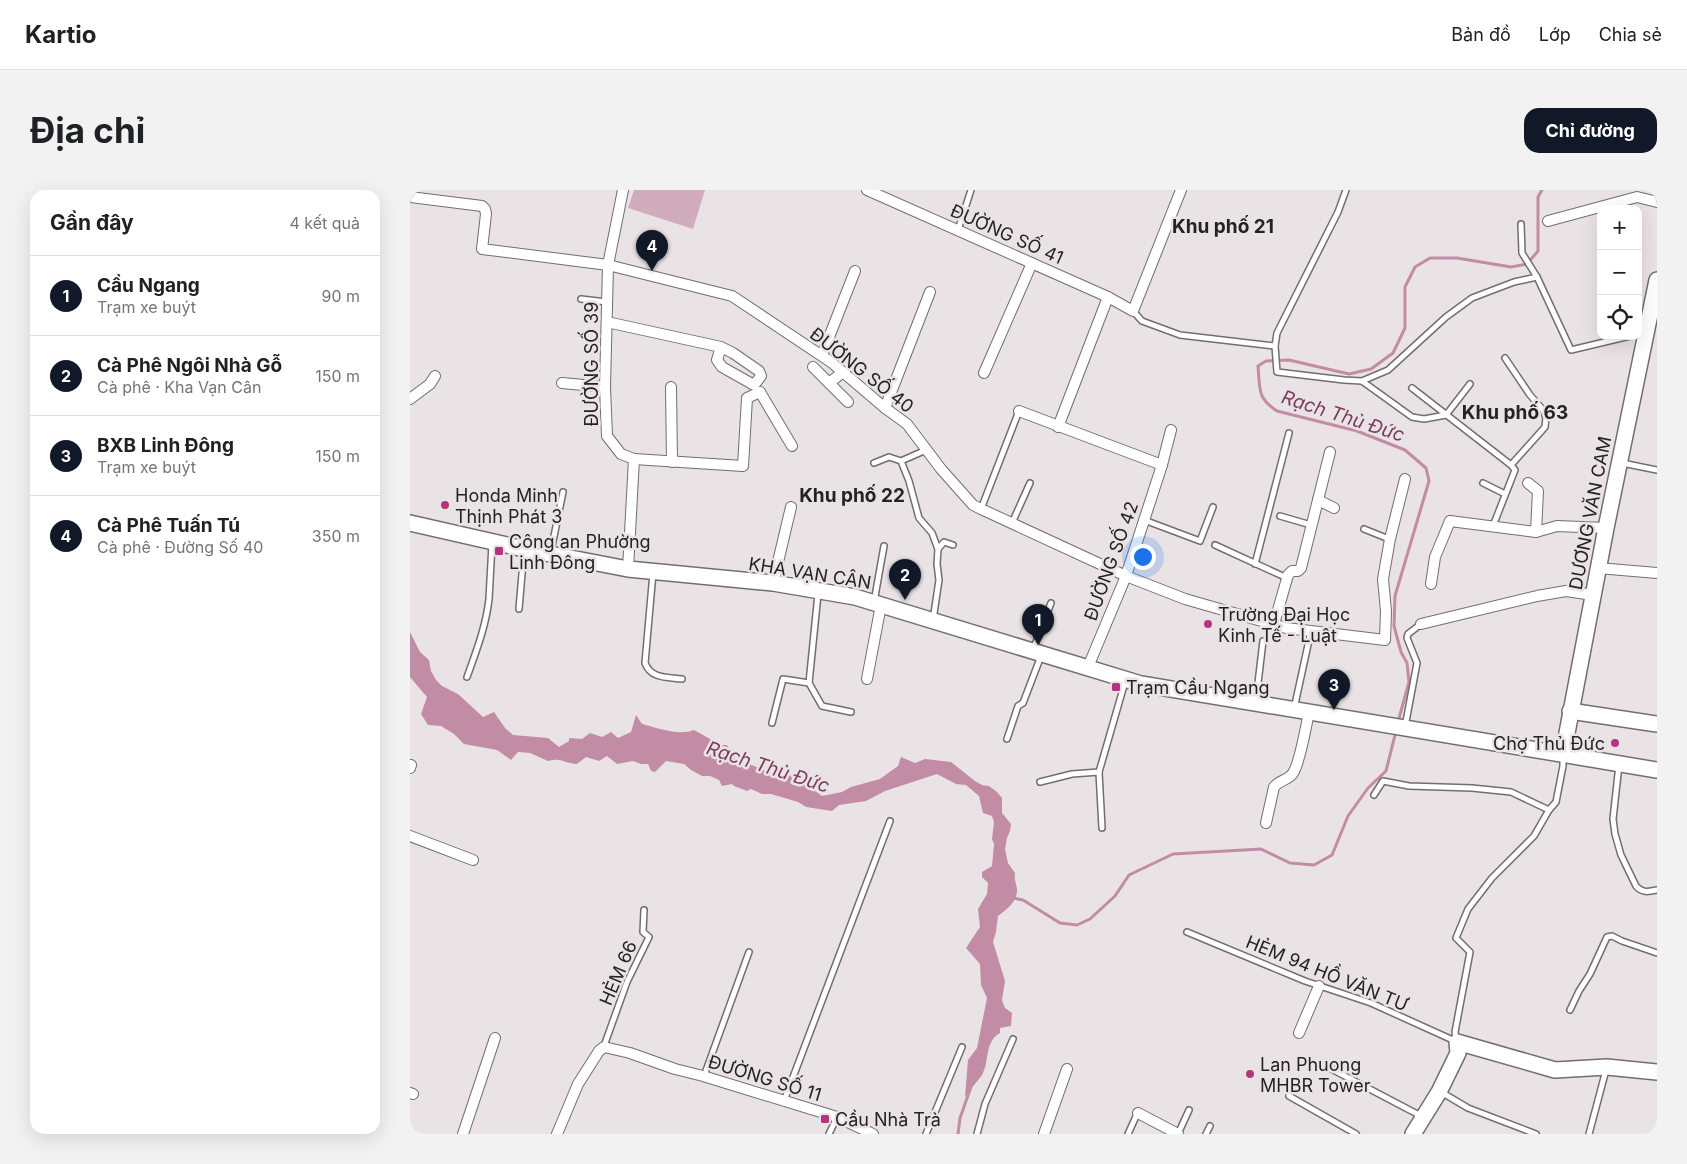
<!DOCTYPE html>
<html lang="vi">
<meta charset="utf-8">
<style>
:root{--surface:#fff;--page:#f2f2f2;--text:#202124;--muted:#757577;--line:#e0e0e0;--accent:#111827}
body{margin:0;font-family:Inter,sans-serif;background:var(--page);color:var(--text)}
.controls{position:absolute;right:15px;top:15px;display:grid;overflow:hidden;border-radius:10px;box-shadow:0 5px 20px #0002}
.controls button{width:45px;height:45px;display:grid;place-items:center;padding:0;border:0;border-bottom:1px solid var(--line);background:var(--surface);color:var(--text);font:25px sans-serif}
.you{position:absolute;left:732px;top:366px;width:18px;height:18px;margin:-12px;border:4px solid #fff;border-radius:50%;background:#1a73e8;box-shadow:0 0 0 8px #1a73e833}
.badge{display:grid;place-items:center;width:32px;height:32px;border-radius:50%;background:var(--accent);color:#fff;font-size:16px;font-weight:700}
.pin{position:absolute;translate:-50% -41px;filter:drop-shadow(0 1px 2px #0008)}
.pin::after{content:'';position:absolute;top:26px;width:18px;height:15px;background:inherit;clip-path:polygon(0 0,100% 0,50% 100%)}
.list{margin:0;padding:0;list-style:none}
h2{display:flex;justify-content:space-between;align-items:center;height:65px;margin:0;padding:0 20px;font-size:21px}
h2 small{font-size:16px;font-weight:400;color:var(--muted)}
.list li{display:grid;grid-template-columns:32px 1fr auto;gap:15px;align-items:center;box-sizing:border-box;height:80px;padding:0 20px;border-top:1px solid var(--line)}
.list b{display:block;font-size:19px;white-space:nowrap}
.list p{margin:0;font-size:16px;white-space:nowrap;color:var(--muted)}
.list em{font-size:16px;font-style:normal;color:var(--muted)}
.icon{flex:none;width:28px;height:28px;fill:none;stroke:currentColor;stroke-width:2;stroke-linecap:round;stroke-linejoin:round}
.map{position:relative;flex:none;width:1247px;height:944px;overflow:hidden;border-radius:15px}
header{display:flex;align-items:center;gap:30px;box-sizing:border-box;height:70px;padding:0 25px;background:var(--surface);border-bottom:1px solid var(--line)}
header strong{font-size:24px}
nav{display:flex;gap:28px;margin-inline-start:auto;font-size:18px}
.intro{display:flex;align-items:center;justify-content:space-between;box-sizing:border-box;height:120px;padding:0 30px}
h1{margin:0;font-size:35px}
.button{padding:12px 22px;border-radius:15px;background:var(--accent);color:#fff;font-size:18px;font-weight:700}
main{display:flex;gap:30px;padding:0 30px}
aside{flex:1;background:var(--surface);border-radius:15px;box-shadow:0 5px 20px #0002}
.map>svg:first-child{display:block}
.green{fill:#d0acbc}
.water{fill:#c28ca5}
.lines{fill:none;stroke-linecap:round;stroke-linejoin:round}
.stream{stroke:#c28ca5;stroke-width:3}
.lane-casing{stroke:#736d70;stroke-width:8}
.street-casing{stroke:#736d70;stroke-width:12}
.secondary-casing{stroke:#736d70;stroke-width:18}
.lane{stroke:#fff;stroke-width:5}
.street{stroke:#fff;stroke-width:10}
.secondary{stroke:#fff;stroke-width:15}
.poi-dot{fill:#b5347f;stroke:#eae3e6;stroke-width:2}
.labels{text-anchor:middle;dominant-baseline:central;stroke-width:5;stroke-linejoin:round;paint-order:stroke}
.street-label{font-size:18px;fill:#252224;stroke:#eae3e6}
.poi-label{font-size:18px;fill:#252224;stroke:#eae3e6;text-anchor:start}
.neighbourhood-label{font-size:19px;font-weight:bold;fill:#252224;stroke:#eae3e6}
.water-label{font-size:19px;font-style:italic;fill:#7d3a5d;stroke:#eae3e6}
</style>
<header>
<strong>Kartio</strong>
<nav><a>Bản đồ</a><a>Lớp</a><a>Chia sẻ</a></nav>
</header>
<div class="intro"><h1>Địa chỉ</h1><a class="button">Chỉ đường</a></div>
<main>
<aside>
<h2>Gần đây<small>4 kết quả</small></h2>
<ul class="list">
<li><span class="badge">1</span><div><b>Cầu Ngang</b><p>Trạm xe buýt</p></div><em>90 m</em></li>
<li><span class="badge">2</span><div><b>Cà Phê Ngôi Nhà Gỗ</b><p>Cà phê · Kha Vạn Cân</p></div><em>150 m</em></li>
<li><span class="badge">3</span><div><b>BXB Linh Đông</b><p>Trạm xe buýt</p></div><em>150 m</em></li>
<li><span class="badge">4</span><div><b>Cà Phê Tuấn Tú</b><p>Cà phê · Đường Số 40</p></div><em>350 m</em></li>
</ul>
</aside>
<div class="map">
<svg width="1247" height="944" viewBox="0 0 1247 944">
<rect width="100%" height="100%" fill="#eae3e6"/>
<path class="green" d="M224,0h71l-12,39 -65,-21z"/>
<path class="water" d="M0,442l10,20 9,8 2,11 5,9 6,6 16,8 25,23 11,-5 11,16 8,7 35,3 11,9 10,-6v-3l13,1 8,-6 12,4 9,-5 7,6 13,-6 5,-17 6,9c16,4 36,12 52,6l27,15h6l8,13 31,13h10l9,5 15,-2 7,11 15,11 20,-4 9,-5 29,-8 18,-13 3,-9 14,6 10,-4 26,3 24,19 7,4 7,1 8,6 5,6v15l9,11 -1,7 -3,7 -2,11 3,14 7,10c-1,6 1,10 2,16 1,12 -10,20 -19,27l-2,16 -3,10 12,39 -3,19 3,8 7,5 -1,13 -11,2v5c-16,9 -10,28 -18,42 -5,7 -12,14 -17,22l3,-37 9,-12 10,-50 -6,-13 -1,-21 -14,-16 14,-21 -2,-18 9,-15 1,-11 -6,-6v-5l10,-6 2,-22 -2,-5 2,-17 -2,-6 -9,-3 -4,-17 -13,-11 -10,-1 -19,-10 -52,17 -19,10 -27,4 -7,6 -26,-4 -8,-5 -27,-8h-9l-11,-5 -4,2 -13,-5 -2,-2 -10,2 -3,-6 -9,-4h-8l-11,-6 -7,-6 -18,-3 -11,11 -4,-1 -3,-7h-7l-8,-3 -16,3 -10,-8 -8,5 -13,-4 -9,7c-13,-1 -16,-7 -29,-3l-18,-8 -12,-1 -7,8 -14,-10 -33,-6 -10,-10 -13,-8 -13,-1 -7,-11 6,-17 -17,-20z"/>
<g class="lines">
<g class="stream">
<path d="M988,532l11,-40 -2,-19 -6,-11 -7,-26 1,-30 34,-115 -3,-13 -21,-18 -48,-19 -80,-20c-20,-13 -17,-22 -19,-45l8,-5 23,-1 60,14 22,-5 22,-16 12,-25v-41l10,-20 15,-9h27l54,9 16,-3 11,-13v-54l4,-7"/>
<path d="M603,708l10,2 37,23 17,2 13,-6 25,-23 14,-21 44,-21 88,-5 29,14 24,2 18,-10 16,-39 20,-28 18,-17 10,-40"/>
<path d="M548,944l2,-16 11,-31"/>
</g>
<defs>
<g id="lane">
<path d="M936,0l-8,22 -61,121 -2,13 2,26 67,8 18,1 50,36 12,2 22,-4 24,-31"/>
<path d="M1111,34l1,29 15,24 34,73 59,-14"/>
<path d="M548,40l13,-40"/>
<path d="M171,109l26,3"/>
<path d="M723,121l9,10 38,14 95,11"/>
<path d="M1095,168l25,37 13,15 3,8 -1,9 -34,38"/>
<path d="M952,191l26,-11 58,-53 26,-19 42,-16 23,-5"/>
<path d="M1002,198l99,77 4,5 -22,56"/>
<path d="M516,260l-25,11 8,20 10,37 13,15 6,16 -1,15 2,16 -6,40"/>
<path d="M464,273l15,-6 12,4"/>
<path d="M1212,273l35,7"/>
<path d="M1073,293l22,11"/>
<path d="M571,319l38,-98"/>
<path d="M870,326l31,9"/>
<path d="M734,330l56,21 13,-34"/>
<path d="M602,333l18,-40"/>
<path d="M954,339l25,10"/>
<path d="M805,355l72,33"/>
<path d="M528,359l6,-7 9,3"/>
<path d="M141,361l12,-59"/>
<path d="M845,374l34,-131"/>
<path d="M243,383l-8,90c6,16 22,14 37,16"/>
<path d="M464,412l10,-56"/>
<path d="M109,419l5,-59"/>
<path d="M623,460l18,-47"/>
<path d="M57,487c9,-25 19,-51 22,-78 1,-19 2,-37 3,-55"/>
<path d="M399,493l13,23 29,6"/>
<path d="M846,510l7,-59"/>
<path d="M884,519l17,-78"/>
<path d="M362,533l11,-44 26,4 9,-89"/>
<path d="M995,537l12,-64 -10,-25 1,-4 13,-10"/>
<path d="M597,549l11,-33 5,-3 18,-47"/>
<path d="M1209,575l-6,54 2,15 6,21 15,31c6,7 12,6 21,4"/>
<path d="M630,592l32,-8 27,-2"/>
<path d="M964,605l9,-14 26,5 63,2 39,4 38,18"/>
<path d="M692,638l-3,-56 26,-90"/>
<path d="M777,742l118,49 66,22 84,38"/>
<path d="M1160,820l9,-19 11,-17 17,-37 5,-1 10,5 35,12"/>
<path d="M1046,849l-1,-7 15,-80 -14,-14 12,-29 24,-31 42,-42 15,-26 7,-8 7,-36v-10"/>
<path d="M194,856l23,-64 22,-45 -6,-5 1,-22"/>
<path d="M912,874l99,52"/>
<path d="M294,886l45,-124"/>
<path d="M1031,902l27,16 68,26"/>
<path d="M879,906l67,38"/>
<path d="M374,911l106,-280"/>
<path d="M419,944l8,-17"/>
<path d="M516,944l36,-87"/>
<path d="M567,944l8,-30 28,-65"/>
<path d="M718,944l10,-22"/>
<path d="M768,944l11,-24"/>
<path d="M796,944l4,-8"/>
<path d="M1179,944l17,-64"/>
</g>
<g id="street">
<path d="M213,0l-15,75 -3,122 2,49 14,18 13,5 -6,110"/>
<path d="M457,0l241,107 25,14 48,-121"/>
<path d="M0,7l72,9 3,3 1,5 -4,35 126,16 124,31 99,66 54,46 22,16 34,45 32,36 8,4 145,67 59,23 101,29 99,12 1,-29 -3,-32 7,-40 15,-60"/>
<path d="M1138,31l89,-24 20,5"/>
<path d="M197,132l114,25 12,6 26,18 2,5 -7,9 -32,-18 -5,-7 4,-13"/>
<path d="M412,165l33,-84"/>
<path d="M403,177l16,16 14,-11"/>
<path d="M574,183l48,-110"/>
<path d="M152,193l43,4"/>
<path d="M419,193l19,19"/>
<path d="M261,197l1,75"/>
<path d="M0,209l20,-15 5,-8"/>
<path d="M475,218l45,-116"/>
<path d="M609,221l143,54"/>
<path d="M648,237l50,-130"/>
<path d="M224,269l109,7 4,-68 13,-6 32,54"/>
<path d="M1118,293l10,8 -2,41"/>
<path d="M908,310l16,8"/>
<path d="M1188,378l59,5"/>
<path d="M363,393l18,-76"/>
<path d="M1021,394l4,-27 15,-36 86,11 21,-6 49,2"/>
<path d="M864,434l14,-49 4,-4h6l3,-3 29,-116"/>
<path d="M1011,434l116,-28 29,-5 27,4"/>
<path d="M678,477l38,-91 36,-111 9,-35"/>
<path d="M457,489l14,-74"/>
<path d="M0,578l1,-3"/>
<path d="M856,633l8,-36c5,-7 15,-7 19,-14 7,-10 13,-47 16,-61"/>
<path d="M0,646l63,24"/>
<path d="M889,843l20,-47"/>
<path d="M0,903l3,1"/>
<path d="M728,923l40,21"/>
<path d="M53,944l32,-96"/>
<path d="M147,944l21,-50 21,-33 5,-4 26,6 45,16 28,7 134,41 36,17"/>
<path d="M634,944l23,-65"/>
</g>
<g id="secondary">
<path d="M0,333l114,26 104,20 145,14 82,14 286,87 516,86"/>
<path d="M1160,521l87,13"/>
<path d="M1153,564l43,-226 51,-248"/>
<path d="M1003,944l26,-42 19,-39 -1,-11 98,28 52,-3 50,5"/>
</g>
</defs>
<use href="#lane" class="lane-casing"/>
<use href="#street" class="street-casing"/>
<use href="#secondary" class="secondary-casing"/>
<use href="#lane" class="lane"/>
<use href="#street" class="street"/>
<use href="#secondary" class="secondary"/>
</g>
<g class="poi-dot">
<circle cx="35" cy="315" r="5"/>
<rect x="84" y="356" width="10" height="10" rx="2.5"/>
<circle cx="798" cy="434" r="5"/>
<rect x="701" y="492" width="10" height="10" rx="2.5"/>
<circle cx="1205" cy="553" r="5"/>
<circle cx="840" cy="884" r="5"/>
<rect x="410" y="924" width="10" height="10" rx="2.5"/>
</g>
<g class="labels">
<g class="street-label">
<text transform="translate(597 44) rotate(24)">ĐƯỜNG SỐ 41</text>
<text transform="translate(181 174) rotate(-90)">ĐƯỜNG SỐ 39</text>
<text transform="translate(452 180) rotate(38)">ĐƯỜNG SỐ 40</text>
<text transform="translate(1180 323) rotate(-79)">DƯƠNG VĂN CAM</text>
<text transform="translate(701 371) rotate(-70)">ĐƯỜNG SỐ 42</text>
<text transform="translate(400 383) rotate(9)">KHA VẠN CÂN</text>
<text transform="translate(208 783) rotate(-67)">HẺM 66</text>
<text transform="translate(917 783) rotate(22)">HẺM 94 HỒ VĂN TƯ</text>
<text transform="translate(355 888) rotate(17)">ĐƯỜNG SỐ 11</text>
</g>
<g class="poi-label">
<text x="45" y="305">Honda Minh<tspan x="45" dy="21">Thịnh Phát 3</tspan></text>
<text x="99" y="351">Công an Phường<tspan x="99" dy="21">Linh Đông</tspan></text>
<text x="808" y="424">Trường Đại Học<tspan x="808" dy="21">Kinh Tế - Luật</tspan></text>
<text x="716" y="497">Trạm Cầu Ngang</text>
<text x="1195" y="553" text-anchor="end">Chợ Thủ Đức</text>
<text x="850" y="874">Lan Phuong<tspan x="850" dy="21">MHBR Tower</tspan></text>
<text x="425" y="929">Cầu Nhà Trà</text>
</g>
<g class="neighbourhood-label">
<text x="813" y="36">Khu phố 21</text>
<text x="1105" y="222">Khu phố 63</text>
<text x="442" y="305">Khu phố 22</text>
</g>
<g class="water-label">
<text transform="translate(933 226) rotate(18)">Rạch Thủ Đức</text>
<text transform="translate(358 577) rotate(18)">Rạch Thủ Đức</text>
</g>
</g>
</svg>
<div class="controls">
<button>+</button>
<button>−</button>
<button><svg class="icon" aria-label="locate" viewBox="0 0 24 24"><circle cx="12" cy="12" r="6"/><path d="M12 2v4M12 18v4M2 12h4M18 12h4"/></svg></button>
</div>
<div class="you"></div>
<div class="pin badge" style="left:628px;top:455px">1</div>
<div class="pin badge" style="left:495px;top:410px">2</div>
<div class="pin badge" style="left:924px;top:520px">3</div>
<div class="pin badge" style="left:242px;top:81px">4</div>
</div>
</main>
